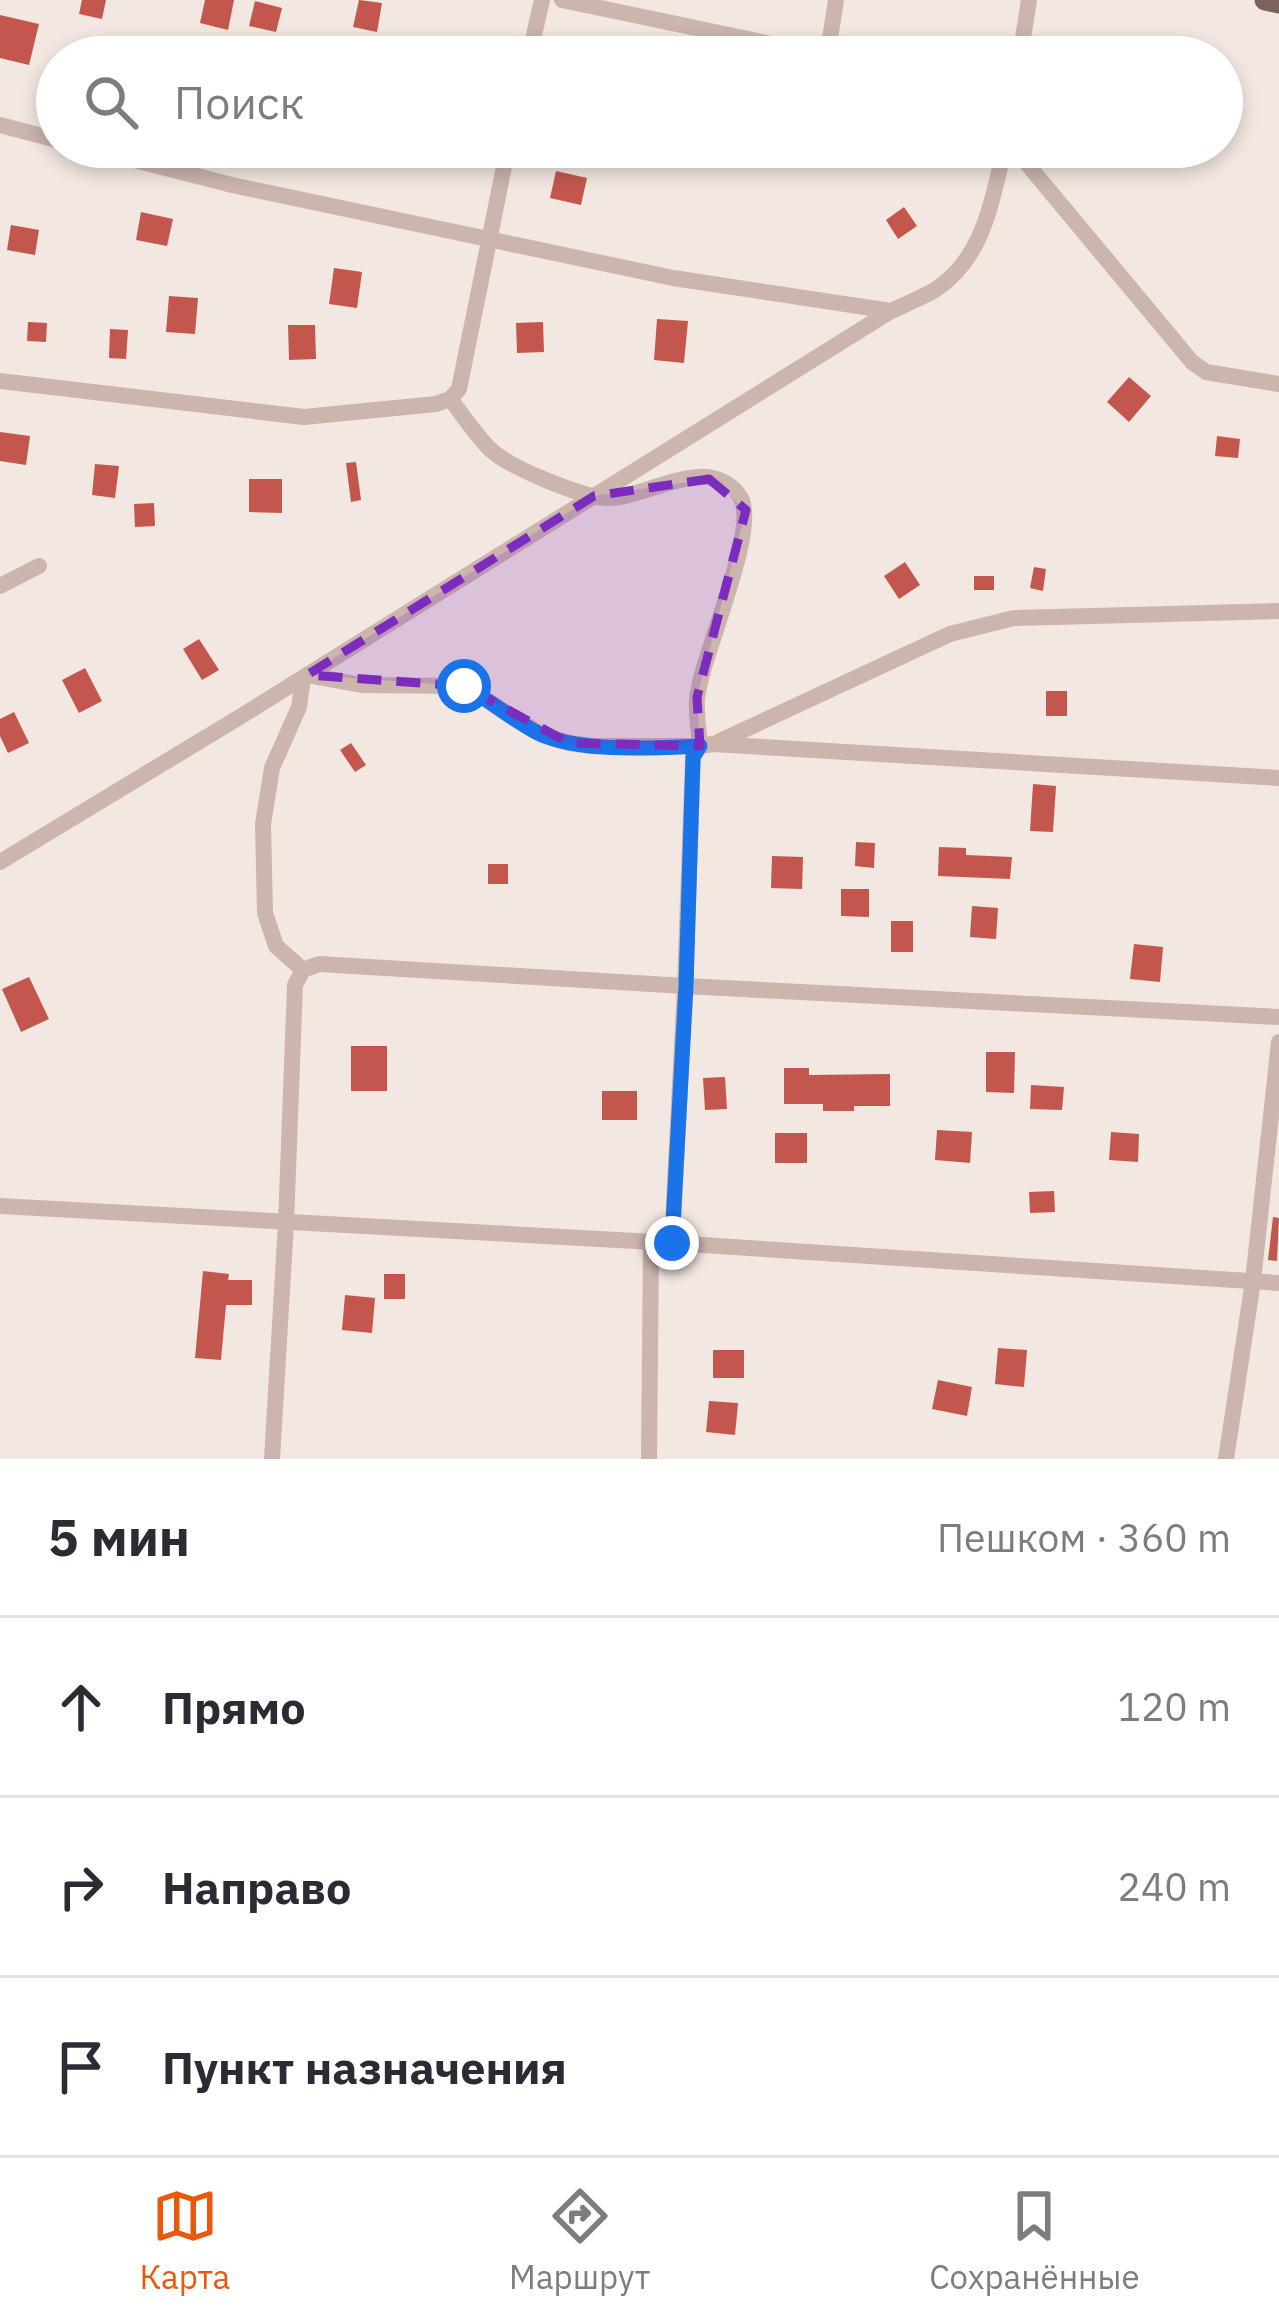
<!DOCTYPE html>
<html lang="ru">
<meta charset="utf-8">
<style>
:root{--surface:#fff;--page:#f2f2f3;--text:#2b2b33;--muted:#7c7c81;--line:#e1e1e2;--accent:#ea580c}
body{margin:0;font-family:"IBM Plex Sans",sans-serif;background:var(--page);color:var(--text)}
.stop{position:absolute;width:36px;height:36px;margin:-27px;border:9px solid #1a73e8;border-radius:50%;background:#fff}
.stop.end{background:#1a73e8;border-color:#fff;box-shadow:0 3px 12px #0008}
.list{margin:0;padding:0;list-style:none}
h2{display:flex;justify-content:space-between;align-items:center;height:156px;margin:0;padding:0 48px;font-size:51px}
h2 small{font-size:39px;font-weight:400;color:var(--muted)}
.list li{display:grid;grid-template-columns:78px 1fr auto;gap:36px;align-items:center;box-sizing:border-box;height:180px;padding:0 48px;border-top:3px solid var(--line)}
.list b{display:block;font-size:45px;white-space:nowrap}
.list em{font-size:39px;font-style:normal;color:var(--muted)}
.icon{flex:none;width:66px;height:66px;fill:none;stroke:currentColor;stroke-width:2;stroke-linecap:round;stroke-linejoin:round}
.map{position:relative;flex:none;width:1279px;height:1459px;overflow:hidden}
.search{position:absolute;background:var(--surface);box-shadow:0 6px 18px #0003;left:36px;right:36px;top:36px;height:132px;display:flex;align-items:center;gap:30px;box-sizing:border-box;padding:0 42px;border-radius:66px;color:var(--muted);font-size:45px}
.sheet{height:696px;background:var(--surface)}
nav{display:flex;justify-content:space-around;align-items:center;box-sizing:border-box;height:168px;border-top:3px solid var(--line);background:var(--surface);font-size:33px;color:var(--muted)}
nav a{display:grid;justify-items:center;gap:6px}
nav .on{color:var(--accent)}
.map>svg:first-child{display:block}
.building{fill:#c3574e}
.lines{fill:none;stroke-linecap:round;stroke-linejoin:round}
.minor{stroke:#cbb5ac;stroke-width:16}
.major{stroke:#7b625d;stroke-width:21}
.route{stroke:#1a73e8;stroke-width:15}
.marked{fill:#7b2cbf;fill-opacity:0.2;stroke:#7b2cbf;stroke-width:9;stroke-dasharray:24 15;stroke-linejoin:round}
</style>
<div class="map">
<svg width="1279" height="1459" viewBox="0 0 1279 1459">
<rect width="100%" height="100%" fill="#f3e7e1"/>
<g class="building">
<path d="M82,0h24l-4,19 -23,-5z"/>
<path d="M205,0h29l-6,30 -28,-7z"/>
<path d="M359,0l23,3 -5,29 -24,-5z"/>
<path d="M255,1l27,7 -6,24 -27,-6z"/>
<path d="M0,15l39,9 -10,41 -29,-7z"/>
<path d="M556,171l31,7 -6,27 -31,-7z"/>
<path d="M904,207l13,19 -19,13 -12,-19z"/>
<path d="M141,212l32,7 -6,27 -31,-6z"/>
<path d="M11,225l28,5 -4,25 -28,-5z"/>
<path d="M334,268l28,4 -5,36 -28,-4z"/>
<path d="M169,296l29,2 -3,36 -29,-2z"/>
<path d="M657,319l31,2 -4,42 -30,-3z"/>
<path d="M28,322l19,1 -1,19 -19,-1z"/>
<path d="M543,322l1,30 -27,1 -1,-30z"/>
<path d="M288,325h27l1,34 -27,1z"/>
<path d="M110,329l18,1 -2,29 -17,-1z"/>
<path d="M1129,377l22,19 -22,26 -22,-20z"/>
<path d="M0,432l30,4 -4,29 -26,-4z"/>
<path d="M1217,436l23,3 -2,19 -23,-2z"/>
<path d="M356,462l5,38 -10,2 -5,-39z"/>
<path d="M95,464l24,2 -4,32 -23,-3z"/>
<path d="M249,479h33v34l-33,-1z"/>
<path d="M154,503l1,23 -20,1 -1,-23z"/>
<path d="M905,562l15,23 -21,14 -15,-23z"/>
<path d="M1034,567l12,2 -3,22 -13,-3z"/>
<rect x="974" y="576" width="20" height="14"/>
<path d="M199,639l20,31 -17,10 -19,-31z"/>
<path d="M85,668l17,33 -23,12 -17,-33z"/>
<rect x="1046" y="691" width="21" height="25"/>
<path d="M14,712l15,31 -21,10 -8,-17v-17z"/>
<path d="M351,743l15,22 -11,7 -15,-22z"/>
<path d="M1033,784l23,2 -3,46 -23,-1z"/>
<path d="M856,842l19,1 -1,25 -19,-2z"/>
<path d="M939,847l27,1v7l46,2 -2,22 -72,-3z"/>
<path d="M772,856l31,1 -1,32 -31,-1z"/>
<rect x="488" y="864" width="20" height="20"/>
<path d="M841,889h28v28l-28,-1z"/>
<path d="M972,906l26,2 -2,31 -26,-2z"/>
<rect x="891" y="921" width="22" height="31"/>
<path d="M1134,944l29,3 -3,35 -30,-3z"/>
<path d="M29,977l20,42 -28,13 -19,-43z"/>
<rect x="351" y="1046" width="36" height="45"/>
<path d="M986,1052h29l-1,41 -28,-1z"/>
<path d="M784,1068h25v7l81,-1v32h-36v5h-31v-7h-39z"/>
<path d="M725,1077l2,32 -22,1 -2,-32z"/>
<path d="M1031,1085l33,2 -2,23 -32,-1z"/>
<rect x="602" y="1091" width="35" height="29"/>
<path d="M937,1130l35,2 -2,31 -35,-3z"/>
<path d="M1111,1132l28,2 -1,28 -29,-2z"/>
<rect x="775" y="1133" width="32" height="30"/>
<path d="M1054,1191l1,21 -25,1 -1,-21z"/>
<path d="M1273,1217l6,1 -2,43 -9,-1z"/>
<path d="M203,1271l26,3 -1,6h24v25h-26l-5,55 -26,-2z"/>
<rect x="384" y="1274" width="21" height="25"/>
<path d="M345,1295l30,3 -3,35 -30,-3z"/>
<path d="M998,1348l29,2 -3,37 -29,-3z"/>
<rect x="713" y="1350" width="31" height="28"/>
<path d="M938,1380l34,7 -5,29 -35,-7z"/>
<path d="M709,1401l29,2 -3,32 -29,-3z"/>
</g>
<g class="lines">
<g class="minor">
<path d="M562,0l238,50h16l13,-5 7,-45"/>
<path d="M529,57l13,-57"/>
<path d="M1020,57l9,-57"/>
<path d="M0,125l57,15"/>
<path d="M84,147l148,38 441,93 218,33"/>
<path d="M1013,147l179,215 14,10 73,12"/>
<path d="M0,381l304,36 132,-13 14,-5 9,-10 49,-242"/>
<path d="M0,586l39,-20"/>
<path d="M307,675l54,10 103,1 76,48 29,9 22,3h109c-1,-15 -4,-31 -3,-46 2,-40 66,-176 42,-205 -34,-43 -92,4 -131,3 -25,0 -100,-31 -118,-49 -15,-15 -27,-34 -40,-50"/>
<path d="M303,678l-4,29 -27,61 -9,56 2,89 11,33 27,24"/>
<path d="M718,742l232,-108 64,-16 265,-7"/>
<path d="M0,862l243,-147 648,-404c15,-7 30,-13 44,-21 50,-33 56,-89 70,-143"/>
<path d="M0,1206l672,37 607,40"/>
<path d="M672,1243l13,-257 8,-229 7,-11 13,-2 566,34"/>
<path d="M272,1459l14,-236 9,-238 8,-15 16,-6 366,22 594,31"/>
<path d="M649,1459l2,-217"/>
<path d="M1226,1459l27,-178 26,-239"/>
</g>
<path class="major" d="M1265,0l14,3"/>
</g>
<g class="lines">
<path class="route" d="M464,686c26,14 48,34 74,47 41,20 116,15 162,13l-7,11 -7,229 -14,257"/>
</g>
<path class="marked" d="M709,479l37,31 -49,187 3,49 -131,-3 -105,-57 -157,-11 287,-179z"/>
</svg>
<div class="stop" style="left:464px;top:686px"></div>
<div class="stop end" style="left:672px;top:1243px"></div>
<div class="search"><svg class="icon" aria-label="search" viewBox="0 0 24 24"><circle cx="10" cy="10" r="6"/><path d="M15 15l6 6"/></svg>Поиск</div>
</div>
<section class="sheet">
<h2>5 мин<small>Пешком · 360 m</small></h2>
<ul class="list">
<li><svg class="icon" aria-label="ahead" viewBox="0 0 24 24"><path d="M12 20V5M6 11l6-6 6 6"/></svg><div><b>Прямо</b></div><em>120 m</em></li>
<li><svg class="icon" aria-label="right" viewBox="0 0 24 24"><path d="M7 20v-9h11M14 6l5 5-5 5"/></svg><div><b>Направо</b></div><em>240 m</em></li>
<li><svg class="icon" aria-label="arrive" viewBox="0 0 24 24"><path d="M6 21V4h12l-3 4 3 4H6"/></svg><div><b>Пункт назначения</b></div></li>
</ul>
</section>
<nav>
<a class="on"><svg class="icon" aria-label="map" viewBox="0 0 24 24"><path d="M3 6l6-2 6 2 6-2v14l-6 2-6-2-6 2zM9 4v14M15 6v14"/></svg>Карта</a>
<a><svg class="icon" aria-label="directions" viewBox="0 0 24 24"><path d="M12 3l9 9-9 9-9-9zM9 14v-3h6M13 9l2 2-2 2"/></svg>Маршрут</a>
<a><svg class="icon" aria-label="saved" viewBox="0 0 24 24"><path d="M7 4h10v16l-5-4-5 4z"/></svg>Сохранённые</a>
</nav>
